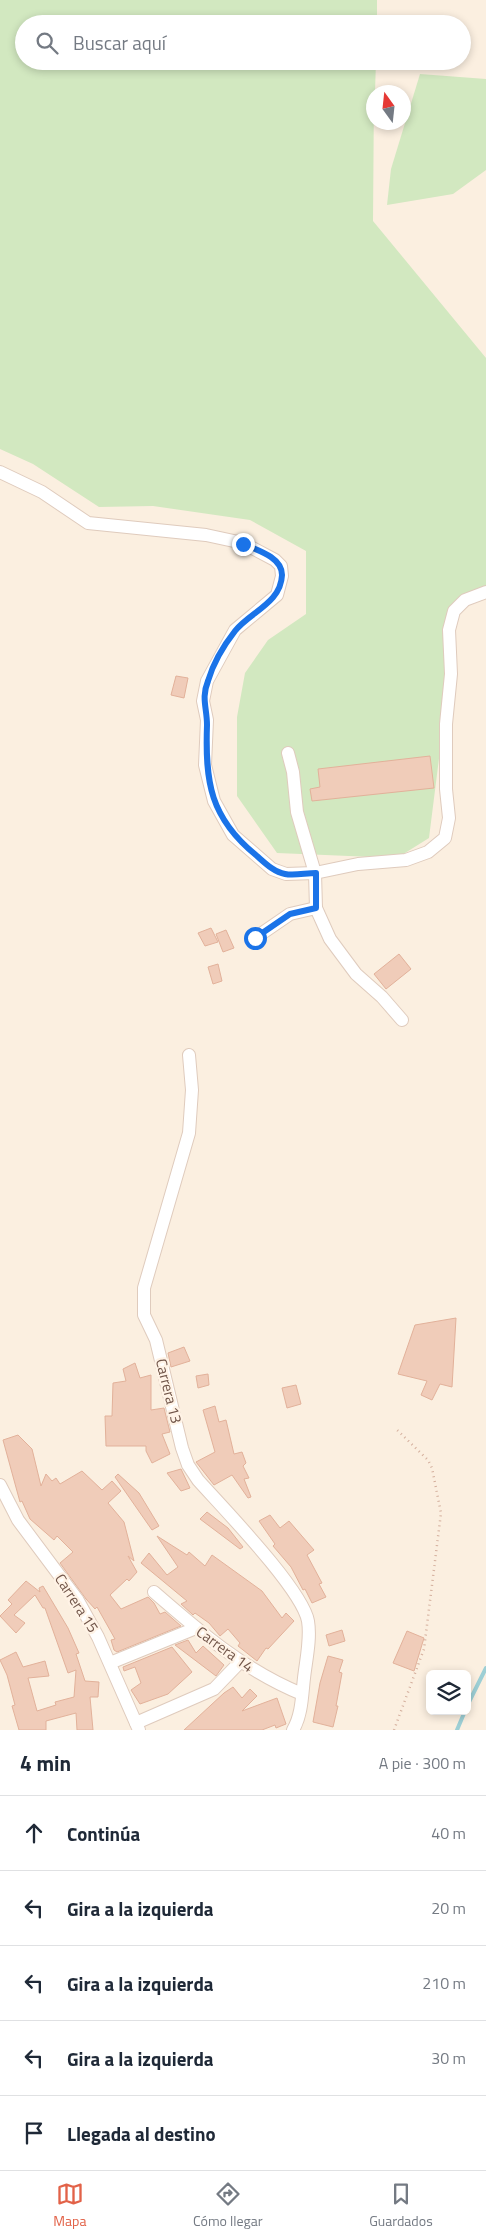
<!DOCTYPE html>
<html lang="es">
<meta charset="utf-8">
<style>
:root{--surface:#fff;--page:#f2f2f3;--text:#1f2937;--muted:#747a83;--line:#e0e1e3;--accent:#e26248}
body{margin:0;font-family:"Titillium Web",sans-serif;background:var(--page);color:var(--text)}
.controls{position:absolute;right:15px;bottom:15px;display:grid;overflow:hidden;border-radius:8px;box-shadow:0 2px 8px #0003}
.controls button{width:45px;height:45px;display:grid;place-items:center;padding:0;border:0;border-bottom:1px solid var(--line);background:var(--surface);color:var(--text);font:25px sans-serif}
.compass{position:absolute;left:366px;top:85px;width:45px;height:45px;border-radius:50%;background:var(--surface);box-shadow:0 2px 8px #0003;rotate:345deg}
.stop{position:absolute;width:15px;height:15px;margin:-11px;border:4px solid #1a73e8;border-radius:50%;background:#fff}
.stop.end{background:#1a73e8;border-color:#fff;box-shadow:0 1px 5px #0008}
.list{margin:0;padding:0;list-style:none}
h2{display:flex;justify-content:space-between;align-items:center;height:65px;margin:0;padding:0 20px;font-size:21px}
h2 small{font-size:16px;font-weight:400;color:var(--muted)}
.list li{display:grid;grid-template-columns:32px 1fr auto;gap:15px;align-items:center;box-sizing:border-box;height:75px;padding:0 20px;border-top:1px solid var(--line)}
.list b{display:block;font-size:19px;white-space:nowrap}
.list em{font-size:16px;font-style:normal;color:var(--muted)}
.icon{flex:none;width:28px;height:28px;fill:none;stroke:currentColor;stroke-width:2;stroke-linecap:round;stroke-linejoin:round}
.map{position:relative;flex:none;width:486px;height:1730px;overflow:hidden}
.search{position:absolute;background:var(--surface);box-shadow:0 2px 8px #0003;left:15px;right:15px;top:15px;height:55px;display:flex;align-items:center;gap:12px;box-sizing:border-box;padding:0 18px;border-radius:28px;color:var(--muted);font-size:19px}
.sheet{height:440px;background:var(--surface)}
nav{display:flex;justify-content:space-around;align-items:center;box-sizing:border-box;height:70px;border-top:1px solid var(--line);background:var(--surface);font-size:14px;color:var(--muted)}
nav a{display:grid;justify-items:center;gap:2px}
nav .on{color:var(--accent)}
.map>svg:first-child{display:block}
.green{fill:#d2e8c0}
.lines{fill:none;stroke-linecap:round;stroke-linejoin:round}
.stream{stroke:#9dcfd5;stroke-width:4}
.building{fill:#f0ccb9;stroke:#e2b19a}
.minor-casing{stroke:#dfcbbd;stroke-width:14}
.path{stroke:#d4af9d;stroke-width:2.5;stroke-dasharray:1 4;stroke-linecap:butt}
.minor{stroke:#fff;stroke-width:12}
.route{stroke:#1a73e8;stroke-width:6}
.labels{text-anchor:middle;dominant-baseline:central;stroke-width:4.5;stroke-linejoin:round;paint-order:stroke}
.street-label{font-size:15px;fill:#715549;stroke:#fff3e6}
</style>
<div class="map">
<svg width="486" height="1730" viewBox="0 0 486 1730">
<rect width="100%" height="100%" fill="#fbefe0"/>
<g class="green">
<path d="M0,0h377v24h-353v37h352l-1,31h-1l-1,129 113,137v237h-22l-20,40 3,60 -18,143 -32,20 -120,-5 -40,-57v-79l8,-44 23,-33 38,-26v-63l-56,-31 -97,-14 -54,1 -66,-43 -33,-15z"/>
<path d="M420,74l66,5v91l-33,24 -66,11 4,-36z"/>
</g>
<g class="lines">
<g class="stream">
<path d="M467,1706l19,-38"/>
<path d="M457,1730l8,-19"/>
</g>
</g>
<g class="building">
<path d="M176,676l12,2 -4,20 -13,-3z"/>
<path d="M430,756l4,32 -122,13 -2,-12 10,-2 -2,-18z"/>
<path d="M211,928l7,14 -13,4 -7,-13z"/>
<path d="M226,930l8,18 -11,4 -7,-18z"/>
<path d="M399,954l12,15 -25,20 -12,-15z"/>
<path d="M218,964l4,17 -9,3 -5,-17z"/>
<path d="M456,1318l-4,69 -12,-3 -8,16 -11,-5 6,-14 -29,-7 17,-49z"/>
<path d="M184,1347l6,14 -19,6 -3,-14z"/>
<path d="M135,1363l5,15 11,-3v35l13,-2 6,24 -8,2 8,20 -18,9 -6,-12v-5h-40l-1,-30h7l1,-33 13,-2 -3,-12z"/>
<path d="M208,1374l1,11 -11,3 -2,-12z"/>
<path d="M296,1385l5,19 -14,4 -5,-20z"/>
<path d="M215,1406l4,16 7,-2 8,34 8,-2 4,11 -3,3 6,12 -5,1 7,18 -3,1 -16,-23 -18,10 -18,-23 19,-10 -12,-42z"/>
<path d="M18,1435l14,14 9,37 5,-12 6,7 4,-3 4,6 22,-13 20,19 10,-9 9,10 -13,12 16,19 10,39 -6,-5 9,16 -8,9 -2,-2 -17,16 11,14 27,-12 6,6 6,11 5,-2 16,14 -64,26 -3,-2 -3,-10 4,-1 -18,-32 -2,2 -9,-10 -26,-36 13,-11 -16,-16 -3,4 -24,-21 -8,-18 -2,1 -17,-62z"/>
<path d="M181,1469l9,19 -9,3 -14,-18z"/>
<path d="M118,1474l21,19 20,33 -7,4 -37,-53z"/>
<path d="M207,1512l21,16 15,19 -3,2 -40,-30z"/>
<path d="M270,1515l10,13 9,-7 25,29 -7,5 15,28 -3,1 7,13 -14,6 -7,-14 -2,1 -12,-23 -18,-21 2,-2 -16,-23z"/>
<path d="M157,1536l30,19 2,-3 16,14 7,-11 50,36 20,27 4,-5 8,8 -26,28 -2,-1 -9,13 -19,-15 2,-3 -12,-14 -8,7 -11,-13 -14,-10 -2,2 -12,-11 6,-3 -46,-38 8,-10 18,22 11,-8z"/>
<path d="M26,1581l14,11 -1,-4 4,-2 25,42 11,25 -3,1 9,27 14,1 -1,15h-8l3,33h-16l-1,-17 -30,8v9h-27l-7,-24 3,-1 -8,-30 -7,-15 16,-8 7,15 22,-6 4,15 -21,2 9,33 19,-6 -1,-3 19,-5 2,-27 -8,3 -23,-65h-2l-8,-13 -21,20 11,8 -9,10 -16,-17 12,-12 -4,-4z"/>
<path d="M342,1630l3,11 -16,5 -3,-11z"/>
<path d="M407,1631l17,7 -10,33 -21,-8z"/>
<path d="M188,1640l8,13 7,-7 21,19 -8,11 -41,-31z"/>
<path d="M172,1647l20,25 -24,22 -28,10 -9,-14 10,-7 -6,-16 -11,4 -1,-4z"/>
<path d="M328,1656l15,4 -4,12 3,1 -6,33h2l-5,21 -20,-5 7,-39z"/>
<path d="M233,1687l9,11 8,-9 7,7 -15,15 35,-13 9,26 -10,4 -1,-3 -13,5h-78l40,-37z"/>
</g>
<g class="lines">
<defs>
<g id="minor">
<path d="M0,472l42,20 46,31 118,12 37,8 32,17 6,6 1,10 -5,19 -42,35 -28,51 -4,20 4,19 -2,45 9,36 19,34 39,34 14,5 29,-1 43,-9 48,-4 22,-8 17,-14 4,-20 -3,-29v-65l5,-50 -2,-44 5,-19 11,-11 21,-8"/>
<path d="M288,753l5,19 4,40 18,61 1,35 14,31 26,35 26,23 20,23"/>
<path d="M255,938l35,-24 26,-6"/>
<path d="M189,1055l3,35 -3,43 -45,155v27l12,25 26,108 6,17 10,15c24,27 104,109 110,141 3,18 -2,39 -4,57 -2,17 -2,37 -11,52"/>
<path d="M0,1485l18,35 59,79 21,38 41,93"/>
<path d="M154,1592c46,40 91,79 148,102"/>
<path d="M110,1663l86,-35"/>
<path d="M136,1723l78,-34 26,-27"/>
</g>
</defs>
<use href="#minor" class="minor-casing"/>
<path class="path" d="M394,1730l30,-81 17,-136 -9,-45 -4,-8 -33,-32"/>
<use href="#minor" class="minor"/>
</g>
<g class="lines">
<path class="route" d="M243,544c14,6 39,13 39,31 -1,28 -32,37 -47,56 -11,14 -22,33 -27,50 -7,17 -1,27 -1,44 -2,57 3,93 50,131 8,7 17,16 28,18 9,2 21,-1 31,-1v35l-26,6 -35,24"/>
</g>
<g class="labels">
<g class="street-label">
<text transform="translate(169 1391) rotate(76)">Carrera 13</text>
<text transform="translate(77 1603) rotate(57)">Carrera 15</text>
<text transform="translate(225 1649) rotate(36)">Carrera 14</text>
</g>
</g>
</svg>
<div class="controls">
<button><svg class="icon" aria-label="layers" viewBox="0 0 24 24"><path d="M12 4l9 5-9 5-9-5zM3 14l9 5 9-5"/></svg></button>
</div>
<svg class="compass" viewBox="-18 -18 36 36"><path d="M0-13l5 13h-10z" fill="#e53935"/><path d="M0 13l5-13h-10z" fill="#747a83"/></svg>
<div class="stop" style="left:255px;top:938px"></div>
<div class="stop end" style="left:243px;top:544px"></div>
<div class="search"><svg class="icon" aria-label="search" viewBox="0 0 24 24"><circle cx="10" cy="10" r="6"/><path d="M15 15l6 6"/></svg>Buscar aquí</div>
</div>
<section class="sheet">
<h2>4 min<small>A pie · 300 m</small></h2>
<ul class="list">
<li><svg class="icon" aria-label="ahead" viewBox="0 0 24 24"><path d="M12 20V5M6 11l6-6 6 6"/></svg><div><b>Continúa</b></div><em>40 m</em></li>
<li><svg class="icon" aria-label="left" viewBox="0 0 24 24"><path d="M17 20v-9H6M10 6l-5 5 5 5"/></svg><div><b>Gira a la izquierda</b></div><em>20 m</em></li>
<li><svg class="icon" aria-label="left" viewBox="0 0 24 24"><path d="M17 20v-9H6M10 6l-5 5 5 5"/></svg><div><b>Gira a la izquierda</b></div><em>210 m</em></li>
<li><svg class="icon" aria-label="left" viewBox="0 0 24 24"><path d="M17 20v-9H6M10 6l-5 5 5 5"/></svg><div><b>Gira a la izquierda</b></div><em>30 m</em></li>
<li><svg class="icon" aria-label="arrive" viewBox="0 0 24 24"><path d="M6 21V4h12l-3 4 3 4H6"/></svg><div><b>Llegada al destino</b></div></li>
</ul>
</section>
<nav>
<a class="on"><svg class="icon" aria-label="map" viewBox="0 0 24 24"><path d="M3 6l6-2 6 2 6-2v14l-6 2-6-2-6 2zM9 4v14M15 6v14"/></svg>Mapa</a>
<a><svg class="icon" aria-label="directions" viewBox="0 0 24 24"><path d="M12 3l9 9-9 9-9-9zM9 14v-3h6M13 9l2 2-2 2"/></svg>Cómo llegar</a>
<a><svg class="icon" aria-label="saved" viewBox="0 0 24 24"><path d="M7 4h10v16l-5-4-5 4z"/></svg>Guardados</a>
</nav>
